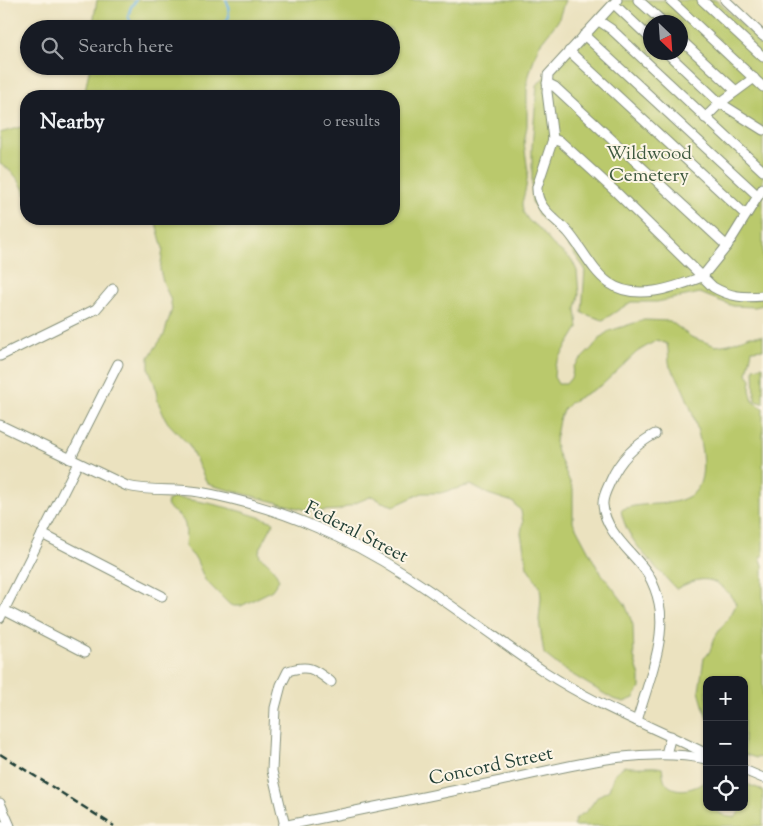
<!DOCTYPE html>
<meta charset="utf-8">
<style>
:root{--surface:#171b24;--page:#20242c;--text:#f1f3f6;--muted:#9ea1a6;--line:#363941}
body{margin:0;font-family:"Sorts Mill Goudy",serif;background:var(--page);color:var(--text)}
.controls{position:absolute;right:15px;bottom:15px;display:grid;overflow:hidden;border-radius:10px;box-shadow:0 1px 4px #0004}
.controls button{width:45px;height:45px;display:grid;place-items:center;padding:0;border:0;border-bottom:1px solid var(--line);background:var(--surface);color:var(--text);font:25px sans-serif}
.compass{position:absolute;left:643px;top:15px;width:45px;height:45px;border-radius:50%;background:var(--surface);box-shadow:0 1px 4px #0004;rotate:155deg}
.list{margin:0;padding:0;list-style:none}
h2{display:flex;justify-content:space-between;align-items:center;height:65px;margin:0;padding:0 20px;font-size:21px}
h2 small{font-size:16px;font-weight:400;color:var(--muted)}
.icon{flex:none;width:28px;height:28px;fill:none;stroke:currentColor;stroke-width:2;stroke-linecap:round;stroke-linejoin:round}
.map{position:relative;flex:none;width:763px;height:826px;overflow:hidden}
.search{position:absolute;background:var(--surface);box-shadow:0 1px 4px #0004;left:20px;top:20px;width:380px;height:55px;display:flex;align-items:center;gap:12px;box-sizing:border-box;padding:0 18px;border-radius:28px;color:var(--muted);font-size:19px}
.panel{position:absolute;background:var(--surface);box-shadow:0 1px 4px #0004;left:20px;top:90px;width:380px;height:135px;border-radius:20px}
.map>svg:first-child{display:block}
.green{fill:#bac96c;stroke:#6c8350;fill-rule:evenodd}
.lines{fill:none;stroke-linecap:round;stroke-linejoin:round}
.stream{stroke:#69b1e0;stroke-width:2.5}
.minor-casing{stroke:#85907a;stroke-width:11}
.minor{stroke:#fff;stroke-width:9}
.rail{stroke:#1f3d34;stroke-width:2.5;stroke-dasharray:8 4;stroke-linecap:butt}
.labels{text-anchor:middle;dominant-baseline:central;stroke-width:4;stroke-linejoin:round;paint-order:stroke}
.park-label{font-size:19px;fill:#3e593f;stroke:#fcf5e5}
.street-label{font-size:19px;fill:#1f3d34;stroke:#fcf5e5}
</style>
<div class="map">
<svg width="763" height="826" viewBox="0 0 763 826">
<rect width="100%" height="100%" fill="#fcf5e5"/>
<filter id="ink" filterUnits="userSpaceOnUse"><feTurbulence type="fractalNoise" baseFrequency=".02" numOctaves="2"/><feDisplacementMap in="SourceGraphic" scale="10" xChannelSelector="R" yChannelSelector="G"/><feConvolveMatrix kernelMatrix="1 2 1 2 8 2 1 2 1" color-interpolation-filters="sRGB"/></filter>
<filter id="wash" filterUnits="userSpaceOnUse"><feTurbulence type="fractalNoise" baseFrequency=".0096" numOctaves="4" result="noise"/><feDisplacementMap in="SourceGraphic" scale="20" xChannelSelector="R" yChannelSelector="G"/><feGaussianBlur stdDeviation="1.12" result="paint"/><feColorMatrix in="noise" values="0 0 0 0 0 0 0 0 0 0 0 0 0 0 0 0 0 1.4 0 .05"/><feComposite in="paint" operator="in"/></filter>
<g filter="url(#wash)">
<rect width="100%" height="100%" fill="#ebe2bf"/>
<g class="green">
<path d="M97,0h468l-7,21 -19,24 -6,17 -6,20v44l-3,17 4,29 -2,15 -4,16 1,9 6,9 9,6 15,18 19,15 5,11 2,23 -3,15 2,19 -23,37 -1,12 4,7h8l5,-6 3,-12 18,-18 10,-12 7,-5 35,-11 26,1 21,16 25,9 13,-2 21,-8h13v13l-11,1 -5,24 4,5 -1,11 3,12 10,6v147l-3,2 3,8v192l-7,1 -12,-4v-74h-37v39l-8,-28 5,-33c7,-6 6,-8 9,-16 5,-14 18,-23 23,-38 -8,-13 -20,-27 -37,-24 -8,1 -16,6 -23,9 -20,-23 -50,-47 -55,-79 22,-10 49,-1 70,-15 28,-19 -1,-94 -14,-118 -2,-3 -5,-7 -7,-10 -2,-7 -1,-16 -3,-23l-10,-4 -20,12 -35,33 -31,17 -8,8 -4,10 -4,22 2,10 16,37v33l25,47 27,35 8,21 1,32 6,20v11l-6,10 -10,4 -11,-3 -50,-30 -19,-15 -5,-34 2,-22 -1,-11 -13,-20 -6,-34 2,-11 -2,-11 -8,-9 -25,-8 -17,-9 -31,8h-18l-28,13 -12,-4 -10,-6 -33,14 -19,1 -14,-1 -96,-25 -4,-4 -17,-36 -21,-22 -3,-5 -7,-16 -3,-17 -6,-16v-12l15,-22 8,-26 -2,-11 -7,-16 -3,-12 3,-21 -8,-30h239v-123h-310l6,-30h301v-37h-299z"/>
<path d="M612,0h104l47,44v261l-8,2 -22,-1 -33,-13 -43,9h-26l-28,18 -21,-7 3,-44 -20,-28 -27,-27 -6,-13v-54l5,-62zM650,22h30v30h-30z"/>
<path d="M21,127h5v68c-6,-14 -12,-24 -26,-31v-31z"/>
<path d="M763,366v37l-8,-2 -1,-33z"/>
<path d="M174,498c35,3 67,13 100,24l-15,29 1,6c9,5 16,14 19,23l-7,10 -5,3 -26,13h-7l-5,-2 -24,-24 -9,-21 -11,-12c0,-7 3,-22 -3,-28 -4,-6 -11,-7 -15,-14l1,-5z"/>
<path d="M624,766c14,3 27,-1 38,2 1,5 1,12 5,16 8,9 25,6 34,0 3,-2 4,-4 6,-6v29h8c4,8 12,11 21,10l3,-5 -3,-5h8v-24l16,6 3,3v34h-190l3,-8 11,-7 11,-15 11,-6 6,-17z"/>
</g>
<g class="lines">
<g class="stream">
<path d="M134,29l-6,-13 3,-9 5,-7"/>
<path d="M220,29l9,-12 -1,-13 -2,-4"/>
</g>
</g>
</g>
<g filter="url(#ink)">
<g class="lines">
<defs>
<g id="minor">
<path d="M617,0l-69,75 -1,17 6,47 -16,48c-1,21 18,31 31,45 14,16 24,39 41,51 27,19 66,4 93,-6"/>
<path d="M638,0l25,22"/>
<path d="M670,0l93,87"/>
<path d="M702,0l61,57"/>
<path d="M725,0l38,36"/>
<path d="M614,4l36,34"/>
<path d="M599,21l12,8 152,142"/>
<path d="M584,35l174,161"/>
<path d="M680,39l56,52"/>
<path d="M569,51l177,164"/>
<path d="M666,52l54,51 43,27"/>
<path d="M547,83l8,4 172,159"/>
<path d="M705,118l15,-15 34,-25"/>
<path d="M553,139l8,3 56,51 96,94c17,10 31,11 50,9"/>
<path d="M702,277l25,-31 36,-58"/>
<path d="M0,356l96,-47 17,-20"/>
<path d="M0,425l127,61c25,6 48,2 72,6 40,7 82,20 119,36 83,35 153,94 227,144 50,33 108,55 162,82"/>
<path d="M70,459l48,-95"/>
<path d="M42,534l120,62"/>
<path d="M4,610l81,42"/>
<path d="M0,618l78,-155"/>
<path d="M637,721c10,-36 30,-82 22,-118 -2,-10 -6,-20 -11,-29 -14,-21 -43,-41 -45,-69 -1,-8 5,-18 8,-25 9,-21 24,-35 44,-46"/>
<path d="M666,754l5,-18"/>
<path d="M744,770l19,8"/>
<path d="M0,803l10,23"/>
<path d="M0,825l2,1"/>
<path d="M283,826c71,-14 142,-29 213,-44 68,-14 141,-37 211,-23"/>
<path d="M285,826l-13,-55 3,-63 6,-23 7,-14c21,-7 26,-2 43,11"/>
</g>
</defs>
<use href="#minor" class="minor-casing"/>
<use href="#minor" class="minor"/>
<path class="rail" d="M0,754l114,72"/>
</g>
</g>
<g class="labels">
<g class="park-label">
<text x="649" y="154">Wildwood<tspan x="649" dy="22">Cemetery</tspan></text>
</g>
<g class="street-label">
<text transform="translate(356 533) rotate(27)">Federal Street</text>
<text transform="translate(491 767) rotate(-12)">Concord Street</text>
</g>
</g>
</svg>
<div class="controls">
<button>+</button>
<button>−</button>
<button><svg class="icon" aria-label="locate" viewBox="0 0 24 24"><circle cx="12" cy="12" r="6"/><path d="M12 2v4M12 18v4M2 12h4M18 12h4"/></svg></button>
</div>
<svg class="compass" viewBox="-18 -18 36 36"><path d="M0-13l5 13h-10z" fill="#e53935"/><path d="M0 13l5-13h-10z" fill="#9ea1a6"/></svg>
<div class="search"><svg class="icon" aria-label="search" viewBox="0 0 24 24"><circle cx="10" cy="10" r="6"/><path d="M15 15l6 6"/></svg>Search here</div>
<section class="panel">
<h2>Nearby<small>0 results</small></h2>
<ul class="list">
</ul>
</section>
</div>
